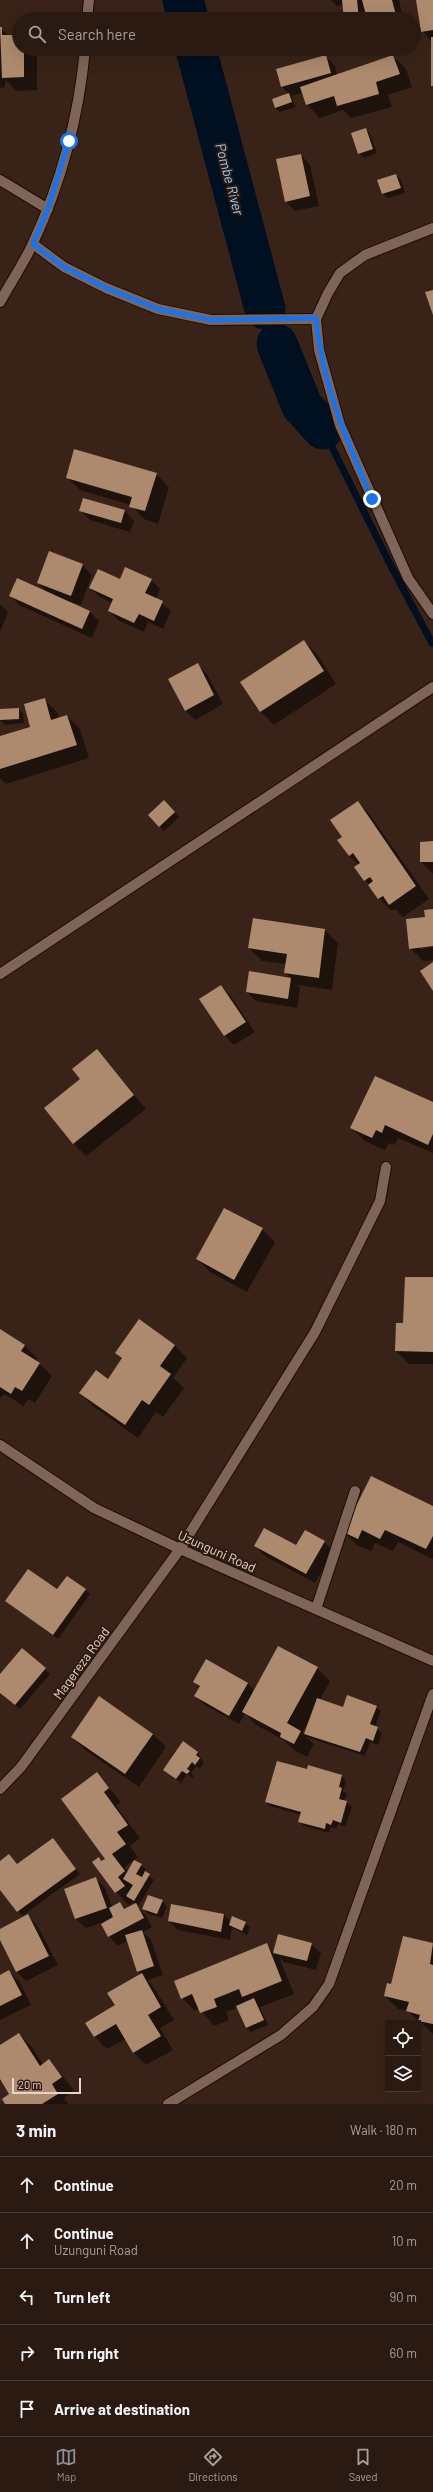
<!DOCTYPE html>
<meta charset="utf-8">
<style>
:root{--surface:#2b1a12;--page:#33231b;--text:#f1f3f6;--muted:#a6a19f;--line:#473832;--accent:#8c9099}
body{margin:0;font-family:Barlow,sans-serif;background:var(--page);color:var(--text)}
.controls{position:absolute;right:12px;bottom:12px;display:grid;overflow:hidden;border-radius:0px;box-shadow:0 4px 16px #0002}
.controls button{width:36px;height:36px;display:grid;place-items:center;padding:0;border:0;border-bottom:1px solid var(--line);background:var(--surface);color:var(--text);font:20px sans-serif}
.scale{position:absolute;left:12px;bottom:10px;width:69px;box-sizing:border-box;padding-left:4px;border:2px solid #e3d5cd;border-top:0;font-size:11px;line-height:14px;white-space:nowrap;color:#e3d5cd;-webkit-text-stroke:3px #2e1a0f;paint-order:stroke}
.stop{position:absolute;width:12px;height:12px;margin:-9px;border:3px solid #1a73e8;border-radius:50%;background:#fff}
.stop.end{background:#1a73e8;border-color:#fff;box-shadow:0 1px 4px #0008}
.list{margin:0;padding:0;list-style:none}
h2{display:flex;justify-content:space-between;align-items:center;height:52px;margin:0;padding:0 16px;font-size:17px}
h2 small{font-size:13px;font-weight:400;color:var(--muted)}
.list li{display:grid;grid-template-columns:26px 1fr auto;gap:12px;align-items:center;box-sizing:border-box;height:56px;padding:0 16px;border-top:1px solid var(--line)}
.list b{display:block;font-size:15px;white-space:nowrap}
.list p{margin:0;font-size:13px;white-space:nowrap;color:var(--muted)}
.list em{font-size:13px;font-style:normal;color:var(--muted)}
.icon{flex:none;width:22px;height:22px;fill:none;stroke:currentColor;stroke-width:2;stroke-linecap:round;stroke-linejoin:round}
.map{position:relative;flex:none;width:433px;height:2104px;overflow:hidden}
.search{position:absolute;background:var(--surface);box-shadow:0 4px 16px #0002;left:12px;right:12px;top:12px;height:44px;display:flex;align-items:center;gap:10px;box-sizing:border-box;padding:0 14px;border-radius:22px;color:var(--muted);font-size:15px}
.sheet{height:332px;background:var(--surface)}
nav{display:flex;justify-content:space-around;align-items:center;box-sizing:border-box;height:56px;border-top:1px solid var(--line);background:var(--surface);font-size:11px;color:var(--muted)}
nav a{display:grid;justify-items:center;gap:2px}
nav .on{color:var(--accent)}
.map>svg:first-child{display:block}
.shadow{fill:#0007;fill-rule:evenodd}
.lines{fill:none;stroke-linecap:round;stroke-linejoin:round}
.stream{stroke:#001021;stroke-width:7}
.river{stroke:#001021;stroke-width:41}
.building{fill:#ad8a6e}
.service-casing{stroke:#1f0c03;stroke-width:12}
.minor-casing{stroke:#1f0c03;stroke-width:12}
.service{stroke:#7f6559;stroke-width:10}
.minor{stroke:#7f6559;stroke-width:10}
.route{stroke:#1a73e8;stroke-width:5}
.labels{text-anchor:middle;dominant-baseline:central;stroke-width:4;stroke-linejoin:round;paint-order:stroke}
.street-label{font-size:13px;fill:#e3d5cd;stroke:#2e1a0f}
.water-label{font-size:14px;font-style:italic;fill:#94c9f9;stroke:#2e1a0f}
</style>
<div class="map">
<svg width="433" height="2104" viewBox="0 0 433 2104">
<rect width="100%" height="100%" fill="#392318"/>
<g class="shadow">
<path d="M331,0h68l4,19h-58l-2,-14 -6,1z"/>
<path d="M417,0h16v87l-2,-46 -9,-10z"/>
<path d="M0,28l10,8h9v13h18v41l-21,1 -10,-11 -2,8h-4z"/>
<path d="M325,56l10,10 2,9 56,-19 13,13 6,18 -24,8 4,12 -41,11 -8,-8 -23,8 -13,-13 -4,-12 -12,3 5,11 -16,5 -5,-4 14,-14 -7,-7z"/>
<path d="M365,129l5,5 7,19 -13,5 -5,-5z"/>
<path d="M301,155l9,10 9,41 -24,5 -10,-10z"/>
<path d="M396,175l5,5 4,13 -17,5 -5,-4z"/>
<path d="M156,474l13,13 -11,37 -14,-5 -13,-14 -51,-15 -13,-13zM81,481l56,16v2l-56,-16z"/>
<path d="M84,499l41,12 9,10 -4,11 -40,-12 -10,-10z"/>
<path d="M49,552l34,13 9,10 -11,30 -18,-5 27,12 9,9 -7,17 -73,-33 -9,-10 37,-3 -9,-9z"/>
<path d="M120,580h31l9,9 -4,10 15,12 -8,18 -15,-7 -4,10 -26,-12 -9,-9 3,-8 -12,-6 -10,-9z"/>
<path d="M0,604l8,8 -8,20z"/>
<path d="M304,641l13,13 19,30 -62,41 -13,-13 -20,-30z"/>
<path d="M197,665l10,9 16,30 -28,16 -9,-9 -17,-31z"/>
<path d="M44,699l13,13 2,7 8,-3 13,13 9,29 -83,26 -6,-6v-41l32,-10z"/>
<path d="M18,709l5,4 1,10 -19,2 -5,-5v-10z"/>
<path d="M164,802l15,15 -15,14 -14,-16z"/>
<path d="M358,802l12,13 59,84 -26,18 -8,-8 -3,2 -13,-13 -23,-30 3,-3 -10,-9 -6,-19z"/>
<path d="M433,842v32l-12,-12z"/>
<path d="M433,910v35l-13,2v2l13,-2v13l-10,1 -13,-13 16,-30z"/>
<path d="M325,930l13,13 -6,47 -35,-5 3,3 -3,20 -41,-7 -9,-9 3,-20 42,7 -7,-7 1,-8 -24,-3 -13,-13z"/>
<path d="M221,986l9,9 25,37 -21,13 -9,-9 -24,-36z"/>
<path d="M97,1051l49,58 -60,47 -13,-13 8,-63z"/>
<path d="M433,1103v50l-35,-15 -3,7 -6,-2 -4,7 -20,-9 -13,-13z"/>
<path d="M262,1229l13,13 -28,50 -37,-20 -13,-13z"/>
<path d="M433,1278v86h-24l-13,-13 8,-27z"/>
<path d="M0,1330l24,15 13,13 -1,3 16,15 -17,27 -7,-4 -4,7 -20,-12 -4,4z"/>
<path d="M174,1345l13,13 -14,20 11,10 -21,29 -7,-5 -18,26 -45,-32 -13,-13 28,-13 15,-21 -7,-6z"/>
<path d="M433,1507v52l-35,-17 -5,9 -18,-8 -4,8 -14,-6 -13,-13z"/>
<path d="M324,1542l9,9 -18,32 -50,-27 -10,-10 42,1z"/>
<path d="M85,1590l5,4 -32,45 -51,-38z"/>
<path d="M207,1660l41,24 7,7 62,-23 13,13 -10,19 23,9 33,-2 5,4 -6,16 7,6 -4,12 -8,-3 -5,14 -59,-19 8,7 -7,13 -13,-7 -10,-10 -28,-15 -11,-12 -6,11 -34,-19 -10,-10 5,-7 -6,-6zM309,1720l1,1 -6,14 -2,-2z"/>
<path d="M45,1669l5,5 -30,35 -20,-16v-17z"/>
<path d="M99,1698l54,36 13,13 -27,40 -54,-37 -13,-13z"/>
<path d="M197,1752l7,11 -4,6 -3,-3 -6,7 3,3 -2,2 -5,-4 -6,9 -17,-13z"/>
<path d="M307,1771l35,5 4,5 -3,10 4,3 -3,7 8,6 -7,20 -7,-3 -2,5 -5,-2 -2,6 -25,-7 -5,-5 2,-6 -31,-9 -4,-4z"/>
<path d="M97,1774l24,28 -5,4 24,32 -10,8 8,11 -13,10 3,5 13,-7 5,4 -2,3 10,8 -15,25 -5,-3 -5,3 -13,-13 -23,-30 6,-4 3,4 4,-3z"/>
<path d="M57,1844l23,30 -58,42 -22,-28v-26l9,-7 9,10z"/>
<path d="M96,1878l9,10 7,19 8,-4 5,6 10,-5 10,10 7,13 -9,5 8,8 12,35 -16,5 7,8 20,32 -14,8 13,22 -27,15 -13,-13 -7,-13 -19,10 -13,-13 47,-61 -3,-4 -11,-30 -9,5 -9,-10 -2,-15 -21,7 -10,-9 -11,-29z"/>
<path d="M162,1901l5,5 -5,12 -14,-4 -4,-5z"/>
<path d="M224,1915l7,7 14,1 5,4 -3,8 -15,-7 -2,12 -52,-10 -9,-9z"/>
<path d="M28,1916l9,9 21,40 -32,16 -9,-9 -17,-34v-8z"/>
<path d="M404,1937l29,7v90l-25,-23 -10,-2 -13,-13 7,-10z"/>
<path d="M311,1944l10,9 -5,17 -32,-8 -5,-5 15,37 -34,13 8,18 -17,7 -5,-4 -8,-20 -12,4 3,8 -15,6 -14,-17 -5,2 -13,-13 84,-53 8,8z"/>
<path d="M9,1972l10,9 12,24 -31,15v-44z"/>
<path d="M19,2034l13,13 11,18 6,-5 25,30 -10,8 4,6h-62l5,-10 -11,-17v-31z"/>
</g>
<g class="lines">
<path class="stream" d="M323,429l69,139 40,75"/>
<g class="river">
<path d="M183,0l5,19"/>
<path d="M196,49l69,260"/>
<path d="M277,344l25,62 21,23"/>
</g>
</g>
<g class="building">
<path d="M342,0h15l2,19h-15z"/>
<path d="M362,0h30l5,19h-30z"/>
<path d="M416,0h17v30l-12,2z"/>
<path d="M0,27h2v8h17v14h5v28l-22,1z"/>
<rect x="431" y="37" width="2" height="49"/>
<path d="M326,55l5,18 -50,14 -5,-18z"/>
<path d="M393,55l7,19 -24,8 3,12 -42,12 -3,-10 -28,9 -6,-18z"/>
<path d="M289,93l3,9 -17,6 -3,-9z"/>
<path d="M366,128l7,21 -15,5 -7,-21z"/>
<path d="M301,154l9,42 -25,6 -9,-43z"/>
<path d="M396,174l5,14 -19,6 -5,-14z"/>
<path d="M433,290v25l-8,-23z"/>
<path d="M74,449l83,24 -12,38 -16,-4 3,-10 -66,-19z"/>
<path d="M83,498l42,12 -4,13 -42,-12z"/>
<path d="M49,551l34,13 -12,32 -34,-13z"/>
<path d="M125,567l27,12 -7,14 18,8 -9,20 -15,-7 -5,9 -26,-12 5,-12 -24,-11 9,-19 22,10z"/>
<path d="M17,578l73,33 -8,18 -73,-33z"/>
<path d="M304,640l20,31 -64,41 -20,-30z"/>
<path d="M198,663l16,32 -29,16 -17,-32z"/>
<path d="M45,698l6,22 16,-5 10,30 -77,24v-33l30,-9 -6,-23z"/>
<path d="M19,708v11l-19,1v-11z"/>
<path d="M164,800l11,12 -16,15 -11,-12z"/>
<path d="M358,801l58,85 -27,19 -6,-9 -5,3 -10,-14 5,-4 -3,-4 -6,4 -10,-14 6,-4 -7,-10 -4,3 -12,-16 5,-3 -12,-17z"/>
<path d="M433,841v21h-13v-20z"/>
<path d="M433,909v37l-24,3 -3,-30 19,-2 -1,-7z"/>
<path d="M253,918l72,11 -6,49 -35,-5 3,-19 -39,-6z"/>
<path d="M433,962v29l-13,-20z"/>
<path d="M249,971l42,7 -3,21 -42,-7z"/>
<path d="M221,985l25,37 -22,14 -25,-37z"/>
<path d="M97,1049l37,46 -61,49 -29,-36 36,-29 -8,-10z"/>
<path d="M375,1076l58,26v32l-5,11 -43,-20 -3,8 -6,-3 -4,8 -22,-10z"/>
<path d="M224,1208l39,20 -29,52 -38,-21z"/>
<path d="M405,1277h28v75l-38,-1 1,-28h7z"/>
<path d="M139,1319l36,26 -15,21 11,8 -22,31 -7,-5 -17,25 -46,-32 17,-23 12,9 14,-21 -7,-5z"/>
<path d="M0,1329l25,16 -4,6 19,12 -18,28 -7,-4 -4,7 -11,-7z"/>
<path d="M371,1476l62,30v30l-7,13 -41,-19 -5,9 -18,-9 -4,9 -15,-7z"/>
<path d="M264,1528l32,17 9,-15 20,11 -19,33 -52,-28z"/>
<path d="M28,1569l29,20 10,-13 19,13 -33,46 -48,-34z"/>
<path d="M278,1646l40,21 -31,56 14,8 -7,13 -14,-7 1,-4 -39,-21z"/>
<path d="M22,1648l24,20 -31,37 -15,-12v-19z"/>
<path d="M206,1659l42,24 -19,33 -35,-20 6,-10 -7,-4z"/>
<path d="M347,1695l30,11 -7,18 8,3 -5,14 -7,-3 -6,14 -56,-18 13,-36 26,9z"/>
<path d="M99,1696l54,38 -28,40 -54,-37z"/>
<path d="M183,1741l15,11 -2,3 4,3 -5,7 -3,-3 -5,7 3,2 -3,3 -5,-3 -6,8 -13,-9z"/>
<path d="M277,1761l30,8 1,-4 34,10 -3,12 3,1 -3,11 8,2 -6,22 -8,-3 -2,5 -5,-2 -1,6 -27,-7 3,-10 -36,-10z"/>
<path d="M97,1772l12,16 -5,4 24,33 -11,7 9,12 -14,10 13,17 -7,6 7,9 -10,7 -23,-31 7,-5 2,4 4,-2 -44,-60z"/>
<path d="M53,1838l23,31 -59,43 -17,-22v-29l9,-7 8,10z"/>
<path d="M134,1860l8,4 -6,10 6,3 3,-6 5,3 -16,27 -8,-5 7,-11 -10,-6z"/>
<path d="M96,1877l11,31 -32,11 -11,-30z"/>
<path d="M148,1895l15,5 -6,14 -15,-5z"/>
<path d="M120,1902l4,7 12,-6 8,15 -36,19 -7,-13 12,-7 -4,-9z"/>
<path d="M171,1904l53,10 -3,18 -53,-11z"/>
<path d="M28,1914l21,42 -33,16 -16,-32v-11z"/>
<path d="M232,1916l14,6 -4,9 -13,-6z"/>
<path d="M142,1930l12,36 -17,6 -12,-37z"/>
<path d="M278,1934l34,9 -5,18 -34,-8z"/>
<path d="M403,1936l30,7 -3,21 3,1v59l-15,-3 2,-6 -14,-4 3,-9 -25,-6 3,-13 4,1z"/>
<path d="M267,1943l15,38 -40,16 -3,-8 -25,10 3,8 -17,6 -8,-19 -11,5 -7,-18z"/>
<path d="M9,1970l13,25 -22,11v-31z"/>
<path d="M142,1973l19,34 -13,8 13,21 -28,17 -17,-29 -22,13 -9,-14 30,-18 -8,-12z"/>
<path d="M254,1998l10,22 -18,8 -10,-22z"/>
<path d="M19,2033l21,33 9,-7 13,18 -10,7 6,10 -16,10h-37l-3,-5 7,-5 -9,-15v-34z"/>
</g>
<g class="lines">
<defs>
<path id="service" d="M316,1609l39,-118"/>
<g id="minor">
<path d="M87,19l2,-19"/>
<path d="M0,180l48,29"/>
<path d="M433,228l-68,27 -25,18 -12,20 -12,26 3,31 21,75 68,153 25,36"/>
<path d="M33,244l31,23 42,21 52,21 53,11 105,-1"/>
<path d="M0,302c11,-20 24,-39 33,-59 28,-60 46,-128 52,-194"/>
<path d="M0,974l433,-287"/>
<path d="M0,1445l94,63 86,41 253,112"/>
<path d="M0,1789l21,-22 159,-218 135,-217 65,-131 6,-34"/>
<path d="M168,2104l113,-69 32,-28 16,-23 104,-290"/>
</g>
</defs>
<use href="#service" class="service-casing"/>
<use href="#minor" class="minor-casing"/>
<use href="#service" class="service"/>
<use href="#minor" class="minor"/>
</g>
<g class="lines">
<path class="route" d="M69,141l-21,68 -15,35 31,23 42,21 52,21 53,11 105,-2c6,65 31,123 56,181"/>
</g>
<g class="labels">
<g class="street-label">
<text transform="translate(217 1551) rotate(24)">Uzunguni Road</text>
<text transform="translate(81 1663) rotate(-54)">Magereza Road</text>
</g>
<g class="water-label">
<text transform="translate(230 179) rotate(75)">Pombe River</text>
</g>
</g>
</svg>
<div class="controls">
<button><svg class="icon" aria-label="locate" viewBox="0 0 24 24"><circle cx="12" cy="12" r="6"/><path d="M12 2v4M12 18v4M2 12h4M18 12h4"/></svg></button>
<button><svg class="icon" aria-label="layers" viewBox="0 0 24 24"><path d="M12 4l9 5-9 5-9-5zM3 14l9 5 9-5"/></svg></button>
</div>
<div class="scale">20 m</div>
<div class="stop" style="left:69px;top:141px"></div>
<div class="stop end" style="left:372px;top:499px"></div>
<div class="search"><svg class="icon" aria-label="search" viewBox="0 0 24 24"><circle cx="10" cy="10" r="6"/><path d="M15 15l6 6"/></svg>Search here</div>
</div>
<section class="sheet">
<h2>3 min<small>Walk · 180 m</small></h2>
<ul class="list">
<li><svg class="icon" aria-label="ahead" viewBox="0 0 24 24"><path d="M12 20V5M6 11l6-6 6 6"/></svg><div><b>Continue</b></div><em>20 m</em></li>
<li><svg class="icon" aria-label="ahead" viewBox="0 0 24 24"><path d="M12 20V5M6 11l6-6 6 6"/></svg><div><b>Continue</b><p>Uzunguni Road</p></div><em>10 m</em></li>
<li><svg class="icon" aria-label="left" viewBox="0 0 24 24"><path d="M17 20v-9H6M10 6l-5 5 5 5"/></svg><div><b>Turn left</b></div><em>90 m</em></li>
<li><svg class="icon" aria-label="right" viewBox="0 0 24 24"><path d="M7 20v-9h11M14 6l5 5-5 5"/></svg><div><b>Turn right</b></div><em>60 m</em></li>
<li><svg class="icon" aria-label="arrive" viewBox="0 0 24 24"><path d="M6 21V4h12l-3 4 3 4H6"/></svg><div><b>Arrive at destination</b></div></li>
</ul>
</section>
<nav>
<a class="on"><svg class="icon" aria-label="map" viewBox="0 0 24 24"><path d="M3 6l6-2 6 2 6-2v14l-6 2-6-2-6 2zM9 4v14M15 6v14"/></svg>Map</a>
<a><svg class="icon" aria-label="directions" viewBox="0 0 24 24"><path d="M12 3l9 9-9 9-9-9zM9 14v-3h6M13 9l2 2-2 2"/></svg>Directions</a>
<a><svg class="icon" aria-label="saved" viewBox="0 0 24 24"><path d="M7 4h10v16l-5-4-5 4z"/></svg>Saved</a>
</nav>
